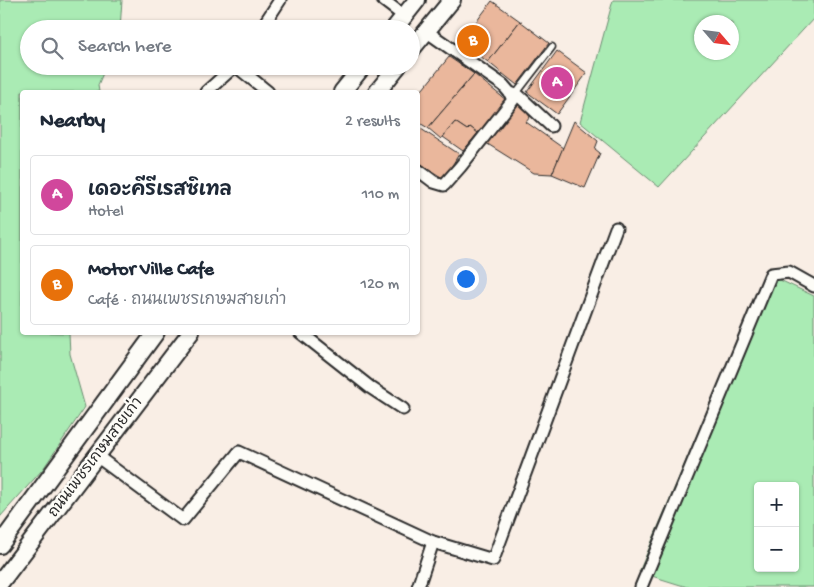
<!DOCTYPE html>
<meta charset="utf-8">
<style>
:root{--surface:#fff;--page:#f6f6f7;--text:#1f2937;--muted:#747a83;--line:#e0e1e3;--accent:#111827}
body{margin:0;font-family:"Gochi Hand","Playpen Sans Thai",sans-serif;background:var(--page);color:var(--text)}
.controls{position:absolute;right:15px;bottom:15px;display:grid;overflow:hidden;border-radius:5px;box-shadow:0 1px 4px #0004}
.controls button{width:45px;height:45px;display:grid;place-items:center;padding:0;border:0;border-bottom:1px solid var(--line);background:var(--surface);color:var(--text);font:25px sans-serif}
.compass{position:absolute;left:694px;top:15px;width:45px;height:45px;border-radius:50%;background:var(--surface);box-shadow:0 1px 4px #0004;rotate:118deg}
.you{position:absolute;left:465px;top:278px;width:18px;height:18px;margin:-12px;border:4px solid #fff;border-radius:50%;background:#1a73e8;box-shadow:0 0 0 8px #1a73e833}
.badge{display:grid;place-items:center;width:32px;height:32px;border-radius:50%;background:var(--accent);color:#fff;font-size:16px;font-weight:700}
.pin{position:absolute;translate:-50% -50%;border:2px solid #fff;box-shadow:0 1px 5px #0006}
.list{margin:0;padding:0;list-style:none}
h2{display:flex;justify-content:space-between;align-items:center;height:65px;margin:0;padding:0 20px;font-size:21px}
h2 small{font-size:16px;font-weight:400;color:var(--muted)}
.list li{display:grid;grid-template-columns:32px 1fr auto;gap:15px;align-items:center;box-sizing:border-box;height:80px;margin:0 10px 10px;padding:0 10px;border:1px solid var(--line);border-radius:5px}
.list b{display:block;font-size:19px;white-space:nowrap}
.list p{margin:0;font-size:16px;white-space:nowrap;color:var(--muted)}
.list em{font-size:16px;font-style:normal;color:var(--muted)}
.icon{flex:none;width:28px;height:28px;fill:none;stroke:currentColor;stroke-width:2;stroke-linecap:round;stroke-linejoin:round}
.map{position:relative;flex:none;width:814px;height:587px;overflow:hidden}
.search{position:absolute;background:var(--surface);box-shadow:0 1px 4px #0004;left:20px;top:20px;width:400px;height:55px;display:flex;align-items:center;gap:12px;box-sizing:border-box;padding:0 18px;border-radius:28px;color:var(--muted);font-size:19px}
.panel{position:absolute;background:var(--surface);box-shadow:0 1px 4px #0004;left:20px;top:90px;width:400px;height:245px;border-radius:5px}
.map>svg:first-child{display:block}
.green{fill:#aaebb4;stroke:#6a8b70;fill-rule:evenodd}
.building{fill:#eab79c;stroke:#2b2b2b}
.lines{fill:none;stroke-linecap:round;stroke-linejoin:round}
.lane-casing{stroke:#2b2b2b;stroke-width:9}
.street-casing{stroke:#2b2b2b;stroke-width:15}
.secondary-casing{stroke:#2b2b2b;stroke-width:20}
.lane{stroke:#fdfcf7;stroke-width:5.5}
.street{stroke:#fdfcf7;stroke-width:11}
.secondary{stroke:#fdfcf7;stroke-width:16}
.labels{text-anchor:middle;dominant-baseline:central;stroke-width:5;stroke-linejoin:round;paint-order:stroke}
.street-label{font-size:15px;fill:#2b2b2b;stroke:#fdfcf7}
</style>
<div class="map">
<svg width="814" height="587" viewBox="0 0 814 587">
<rect width="100%" height="100%" fill="#f9eee5"/>
<filter id="ink" filterUnits="userSpaceOnUse"><feTurbulence type="fractalNoise" baseFrequency=".02" numOctaves="2"/><feDisplacementMap in="SourceGraphic" scale="10" xChannelSelector="R" yChannelSelector="G"/><feConvolveMatrix kernelMatrix="1 2 1 2 8 2 1 2 1" color-interpolation-filters="sRGB"/></filter>
<g filter="url(#ink)">
<g class="green">
<path d="M0,0h122l-2,29h-91v37h77l-8,19 1,7h-77v240l47,1 1,21 15,53 -42,62 -43,48z"/>
<path d="M613,0h201v18l-155,169 -79,-65zM702,22h30v30h-30z"/>
<path d="M765,273l49,23v291h-127l-48,-15zM758,486h37v82h-37z"/>
</g>
<g class="building">
<path d="M492,1l28,20 -32,41 -27,-20z"/>
<path d="M520,21l29,22 -32,42 -29,-23z"/>
<path d="M557,51l30,22 -30,41 -30,-22z"/>
<path d="M449,57l25,17 -46,54 -10,-6v-27z"/>
<path d="M474,74l32,26 -28,33 -8,-6 -3,3 -12,-8 -14,17 -13,-11z"/>
<path d="M519,101l11,16 -4,5 37,26 -11,26 -18,-1 -48,-30z"/>
<path d="M574,121l24,20 -3,8 5,4 -15,35 -33,-14z"/>
<path d="M455,122l12,8 3,-3 8,6 -15,18 -20,-14z"/>
<path d="M418,127l41,27 -15,25 -26,-17z"/>
</g>
<g class="lines">
<defs>
<path id="lane" d="M515,95l37,-48"/>
<g id="street">
<path d="M383,0l21,16"/>
<path d="M261,29l19,-29"/>
<path d="M236,66l32,26"/>
<path d="M206,92l29,-26"/>
<path d="M510,93l9,3 32,30"/>
<path d="M418,170l16,12 10,3 16,-18 53,-67 -3,-7 -7,-8 -77,-54"/>
<path d="M300,332l71,56 32,21"/>
<path d="M98,457l85,63 56,-68 194,90 60,18 123,-332"/>
<path d="M418,587l15,-45"/>
<path d="M641,587l130,-313 18,-2 25,14"/>
</g>
<g id="secondary">
<path d="M394,29l23,-29"/>
<path d="M411,50l41,-50"/>
<path d="M342,92l21,-26"/>
<path d="M377,92l21,-26"/>
<path d="M0,545l156,-213"/>
<path d="M0,583l191,-251"/>
</g>
</defs>
<use href="#lane" class="lane-casing"/>
<use href="#street" class="street-casing"/>
<use href="#secondary" class="secondary-casing"/>
<use href="#lane" class="lane"/>
<use href="#street" class="street"/>
<use href="#secondary" class="secondary"/>
</g>
</g>
<g class="labels">
<g class="street-label">
<text transform="translate(96 458) rotate(-53)">ถนนเพชรเกษมสายเก่า</text>
</g>
</g>
</svg>
<div class="controls">
<button>+</button>
<button>−</button>
</div>
<svg class="compass" viewBox="-18 -18 36 36"><path d="M0-13l5 13h-10z" fill="#e53935"/><path d="M0 13l5-13h-10z" fill="#747a83"/></svg>
<div class="you"></div>
<div class="pin badge" style="left:557px;top:83px;background:#d1479c">A</div>
<div class="pin badge" style="left:473px;top:41px;background:#e8710a">B</div>
<div class="search"><svg class="icon" aria-label="search" viewBox="0 0 24 24"><circle cx="10" cy="10" r="6"/><path d="M15 15l6 6"/></svg>Search here</div>
<section class="panel">
<h2>Nearby<small>2 results</small></h2>
<ul class="list">
<li><span class="badge" style="background:#d1479c">A</span><div><b>เดอะคีรีเรสซิเทล</b><p>Hotel</p></div><em>110 m</em></li>
<li><span class="badge" style="background:#e8710a">B</span><div><b>Motor Ville Cafe</b><p>Café · ถนนเพชรเกษมสายเก่า</p></div><em>120 m</em></li>
</ul>
</section>
</div>
